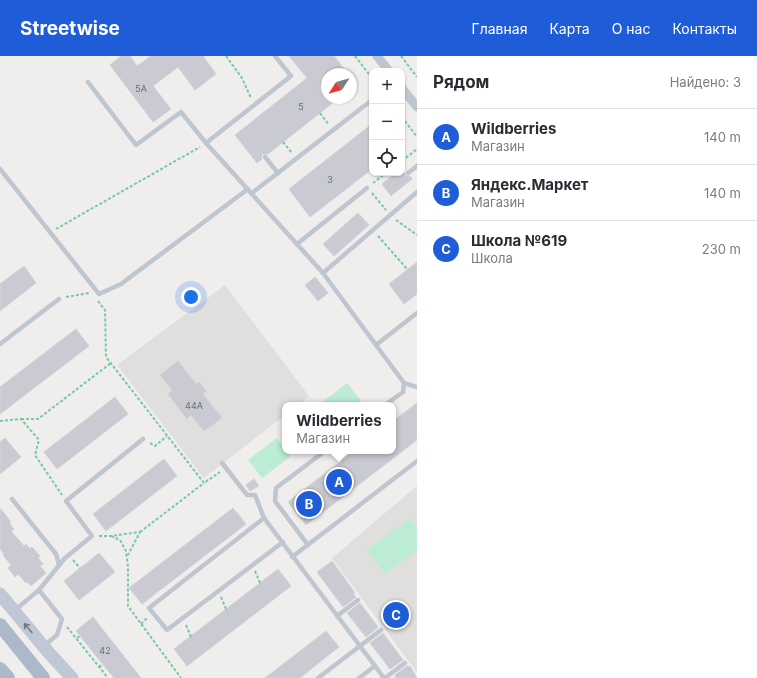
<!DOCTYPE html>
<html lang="ru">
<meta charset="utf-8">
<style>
:root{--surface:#fff;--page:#f7f7f7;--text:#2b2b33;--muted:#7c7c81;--line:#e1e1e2;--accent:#1f5cd8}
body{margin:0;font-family:Inter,sans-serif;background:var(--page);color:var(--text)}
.controls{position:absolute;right:12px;top:12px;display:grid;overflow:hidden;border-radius:8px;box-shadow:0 1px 3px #0004}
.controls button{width:36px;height:36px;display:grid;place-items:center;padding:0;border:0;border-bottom:1px solid var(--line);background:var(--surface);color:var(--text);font:20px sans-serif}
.compass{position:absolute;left:321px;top:12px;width:36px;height:36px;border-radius:50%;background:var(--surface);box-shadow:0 1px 3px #0004;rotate:234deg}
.you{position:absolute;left:191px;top:241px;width:14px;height:14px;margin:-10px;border:3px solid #fff;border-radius:50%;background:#1a73e8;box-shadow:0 0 0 6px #1a73e833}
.badge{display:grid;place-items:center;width:26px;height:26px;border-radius:50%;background:var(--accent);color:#fff;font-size:13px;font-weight:700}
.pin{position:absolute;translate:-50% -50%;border:2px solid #fff;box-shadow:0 1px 4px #0006}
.popup{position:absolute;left:282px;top:346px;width:114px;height:52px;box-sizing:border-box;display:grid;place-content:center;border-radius:8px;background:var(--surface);filter:drop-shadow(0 1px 3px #0005);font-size:13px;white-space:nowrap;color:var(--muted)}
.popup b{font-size:15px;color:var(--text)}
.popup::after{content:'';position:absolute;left:50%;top:100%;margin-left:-8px;border:8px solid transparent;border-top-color:var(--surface)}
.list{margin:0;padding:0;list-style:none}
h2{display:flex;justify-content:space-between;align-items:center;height:52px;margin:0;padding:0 16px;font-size:17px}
h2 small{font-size:13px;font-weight:400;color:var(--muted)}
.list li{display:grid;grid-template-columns:26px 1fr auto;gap:12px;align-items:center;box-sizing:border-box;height:56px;padding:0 16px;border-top:1px solid var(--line)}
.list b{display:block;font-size:15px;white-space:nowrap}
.list p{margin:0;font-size:13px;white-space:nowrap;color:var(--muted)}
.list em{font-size:13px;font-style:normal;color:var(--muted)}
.icon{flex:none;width:22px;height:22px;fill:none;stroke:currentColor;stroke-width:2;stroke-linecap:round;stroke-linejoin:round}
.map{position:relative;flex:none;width:417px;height:622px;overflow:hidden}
header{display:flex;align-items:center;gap:24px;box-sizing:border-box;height:56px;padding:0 20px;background:var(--accent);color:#fff}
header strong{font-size:19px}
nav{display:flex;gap:22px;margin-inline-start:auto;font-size:14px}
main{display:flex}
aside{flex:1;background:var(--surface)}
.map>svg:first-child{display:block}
.education{fill:#e1dede}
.green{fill:#bcedd4}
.building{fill:#cacbd2;stroke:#d1d2d8}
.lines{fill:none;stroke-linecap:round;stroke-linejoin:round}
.path{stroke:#75c9a8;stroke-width:2;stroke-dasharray:3 2;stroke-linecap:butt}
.lane{stroke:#bec6cf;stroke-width:4.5}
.street{stroke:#bec6cf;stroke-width:9}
.secondary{stroke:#c0c8d6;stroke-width:13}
.primary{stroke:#adb9cb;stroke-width:14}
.oneway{stroke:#717985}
.labels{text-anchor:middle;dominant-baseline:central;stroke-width:3;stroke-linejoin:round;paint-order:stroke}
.number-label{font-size:9px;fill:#676d77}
</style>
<header>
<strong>Streetwise</strong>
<nav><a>Главная</a><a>Карта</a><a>О нас</a><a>Контакты</a></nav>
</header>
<main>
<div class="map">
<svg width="417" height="622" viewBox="0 0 417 622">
<rect width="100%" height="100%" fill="#f0eded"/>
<g class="education">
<path d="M225,229l84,111 -11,9h-13v10l-81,63 -87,-113z"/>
<path d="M417,430v186l-85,-114z"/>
</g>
<g class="green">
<path d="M347,327l14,18 -5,4h-37z"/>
<path d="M277,382l8,11v2h2l4,5 -29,22 -14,-18z"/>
<path d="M410,462l7,10v22l-32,24 -18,-24z"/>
</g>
<g class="building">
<path d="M121,0h9l7,10 14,-10h52l13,18 -21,16 -17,-23 -25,19 18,23 -18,13 -43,-57z"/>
<path d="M289,0h45l14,18h-21v24h12l-71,56h-5l-2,2 1,3 -5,4 -22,-28 72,-57z"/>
<path d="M372,68v45l-62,48 -21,-28z"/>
<path d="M396,117h8l2,3h4l2,3 -21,17 -9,-12z"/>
<path d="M358,157l11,12 -35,31 -11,-12z"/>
<path d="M417,206v32l-13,10 -15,-20z"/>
<path d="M24,210l12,17 -36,28v-27z"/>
<path d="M315,221l13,16 -10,8 -13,-16z"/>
<path d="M76,273l13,17 -89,68v-27z"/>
<path d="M178,305l18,23 3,-2 7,9 -3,3 19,24 -18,13 -13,-16 -4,4 -19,-25 4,-4 -12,-15z"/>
<path d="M115,341l13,17 -71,55 -13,-17z"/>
<path d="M417,347v37l-111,85 -18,-23 66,-51h39v-30z"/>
<path d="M5,382l16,19 -21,17v-32z"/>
<path d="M164,403l13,17 -71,55 -13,-17z"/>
<path d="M254,423l5,7 -9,5 -4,-6z"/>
<path d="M0,452l11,14 -2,1 5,6 -3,2 13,15 2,-2 4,5 2,-2 8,9 -2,2 5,6 -3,2 6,7 -15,13 -3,-4 -2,1 -8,-9 -3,3 -7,-9 3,-3 -8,-10 1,-1 -4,-5z"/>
<path d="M233,452l13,16 -104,80 -13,-16z"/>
<path d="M99,497l16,19 -36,28 -15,-19z"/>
<path d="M332,505l23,32 -2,1 3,3 -13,10 -26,-35z"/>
<path d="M278,513l13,17 -104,80 -13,-17z"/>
<path d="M360,547l18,24 -12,10 -19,-24z"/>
<path d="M93,561l48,61h-27l-34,-42 -4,-5z"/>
<path d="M326,575l13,16 -18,14 -21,17h-35z"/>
<path d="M383,577l20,27 -13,9 -20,-26z"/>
<path d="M407,610l1,1 2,-1 7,12h-21l-1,-3z"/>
</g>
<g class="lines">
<g class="path">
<path d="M226,0l16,22 9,20"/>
<path d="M355,0l17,22"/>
<path d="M401,0l16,21"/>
<path d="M320,57l9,12"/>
<path d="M402,61l15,20"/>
<path d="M283,86l9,11"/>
<path d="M402,105l15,-12"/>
<path d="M373,127l13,-10"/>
<path d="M372,137l14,17"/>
<path d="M396,164l21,15"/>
<path d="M56,173l144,-82"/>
<path d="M378,180l30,34"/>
<path d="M66,241l23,-4"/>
<path d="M98,245l7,9 1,47 98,126 16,-11"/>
<path d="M21,363h17l73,-56"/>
<path d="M0,365l21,-2 18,21 -4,15 27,40"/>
<path d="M150,387l5,3 12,-10"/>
<path d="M140,476l64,-49"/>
<path d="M99,480h12l29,-4 -12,23"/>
<path d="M111,480l9,4 6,11 2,16v39l53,72"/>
<path d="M73,504l7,8"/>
<path d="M255,515l5,12"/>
<path d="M221,541l5,12"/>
<path d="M141,568l7,-7"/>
<path d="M186,569l5,12"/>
<path d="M67,571l41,51"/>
<path d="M77,582l3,-2"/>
<path d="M99,611l4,-3"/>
</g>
<g class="lane">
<path d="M88,26l48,63 45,-33 25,31 117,130 53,72 41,-32"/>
<path d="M206,87l85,-67 -16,-20"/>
<path d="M265,101l13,16"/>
<path d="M0,113l99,125 22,-10 127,-95"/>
<path d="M408,117l9,-7"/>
<path d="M252,137l120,-93"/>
<path d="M297,188l70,-56"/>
<path d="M323,217l94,-81"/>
<path d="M0,288l59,-45"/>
<path d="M376,289l28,38 13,4"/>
<path d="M385,349l18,-13 1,-9"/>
<path d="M222,407l25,32h8l9,23 120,160"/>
<path d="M12,443l44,55 3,10"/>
<path d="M264,462l-115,90 18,22 116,-88"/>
<path d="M308,489l-33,-44 1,-13 49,-37"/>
<path d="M292,501l125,-96"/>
<path d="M39,534l23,29 -5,16 -13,11"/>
<path d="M15,554l24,-20 26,-32 27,-22 -26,-35 77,-62"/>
<path d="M337,560l21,-16"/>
<path d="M318,622l63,-48"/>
<path d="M359,622l16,-12"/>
<path d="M385,622l20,-15"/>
</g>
<g class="street">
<path d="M377,0l12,15"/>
<path d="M402,32l15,19"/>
</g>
<path class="secondary" d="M0,538l49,59 23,25"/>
<g class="primary">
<path d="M0,569l43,53"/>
<path d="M0,613l8,9"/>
</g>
</g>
<defs><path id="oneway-shaft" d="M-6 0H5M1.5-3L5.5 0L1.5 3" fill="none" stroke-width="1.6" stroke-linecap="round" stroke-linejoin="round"/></defs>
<use class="oneway" href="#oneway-shaft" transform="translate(28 572) rotate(-130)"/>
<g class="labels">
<g class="number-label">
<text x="141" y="32">5А</text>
<text x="301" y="50">5</text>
<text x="330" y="123">3</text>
<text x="194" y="349">44А</text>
<text x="105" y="594">42</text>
</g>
</g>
</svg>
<div class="controls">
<button>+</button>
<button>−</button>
<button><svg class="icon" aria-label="locate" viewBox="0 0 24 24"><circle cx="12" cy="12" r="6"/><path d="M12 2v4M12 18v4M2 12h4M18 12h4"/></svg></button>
</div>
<svg class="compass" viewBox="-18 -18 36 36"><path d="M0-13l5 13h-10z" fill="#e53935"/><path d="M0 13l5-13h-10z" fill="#7c7c81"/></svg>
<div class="you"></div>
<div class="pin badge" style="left:339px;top:426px">A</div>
<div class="popup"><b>Wildberries</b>Магазин</div>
<div class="pin badge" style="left:309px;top:448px">B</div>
<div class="pin badge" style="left:396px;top:559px">C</div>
</div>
<aside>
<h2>Рядом<small>Найдено: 3</small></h2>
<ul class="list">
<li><span class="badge">A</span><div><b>Wildberries</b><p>Магазин</p></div><em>140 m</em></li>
<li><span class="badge">B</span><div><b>Яндекс.Маркет</b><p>Магазин</p></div><em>140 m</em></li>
<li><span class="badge">C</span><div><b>Школа №619</b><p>Школа</p></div><em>230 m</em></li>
</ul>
</aside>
</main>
